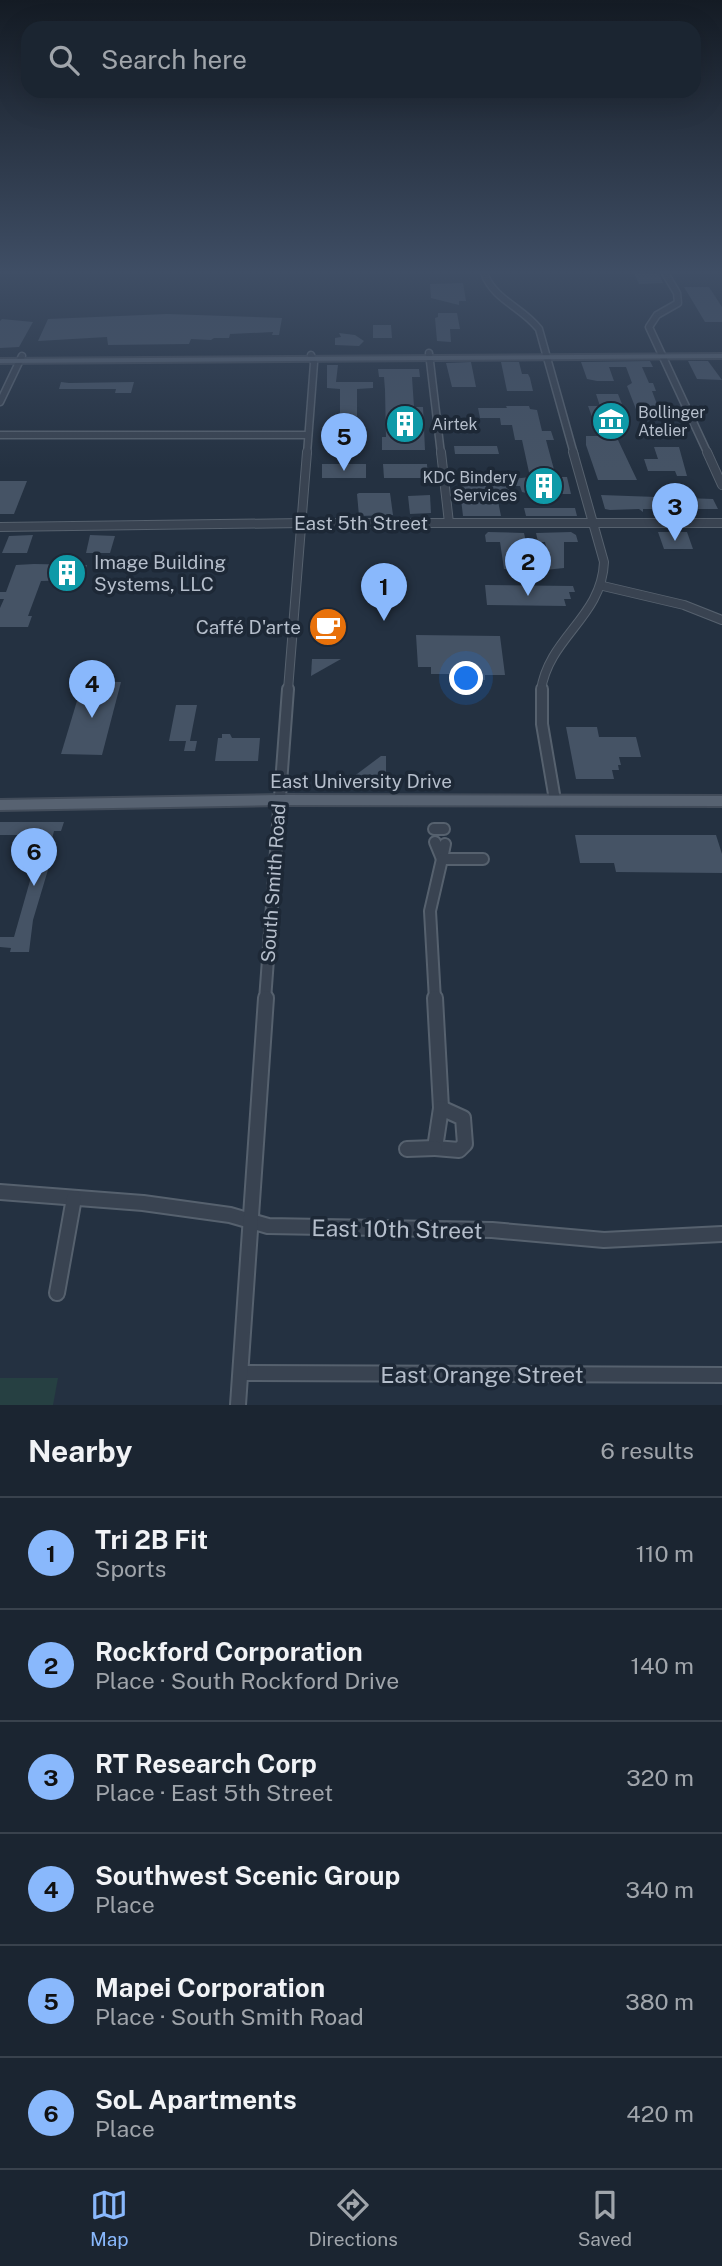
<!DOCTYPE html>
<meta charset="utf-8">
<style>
:root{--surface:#1b2531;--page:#28313d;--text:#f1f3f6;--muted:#a0a5ab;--line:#39424d;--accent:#89b8fc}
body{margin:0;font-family:"Public Sans",sans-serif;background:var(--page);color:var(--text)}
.you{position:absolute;left:467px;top:679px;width:24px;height:24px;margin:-18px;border:5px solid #fff;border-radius:50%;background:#1a73e8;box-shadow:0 0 0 10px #1a73e833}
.badge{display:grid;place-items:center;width:46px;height:46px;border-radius:50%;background:var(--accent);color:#111;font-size:23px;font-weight:700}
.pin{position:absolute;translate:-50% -58px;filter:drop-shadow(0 2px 4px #0008)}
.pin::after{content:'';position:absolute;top:37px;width:24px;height:21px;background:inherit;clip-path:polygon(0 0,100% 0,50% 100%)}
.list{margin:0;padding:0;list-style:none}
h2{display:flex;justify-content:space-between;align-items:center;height:91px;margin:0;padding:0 28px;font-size:30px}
h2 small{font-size:23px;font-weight:400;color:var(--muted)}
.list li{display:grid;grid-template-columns:46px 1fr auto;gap:21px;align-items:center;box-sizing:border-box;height:112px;padding:0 28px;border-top:2px solid var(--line)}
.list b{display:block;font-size:26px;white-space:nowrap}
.list p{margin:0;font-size:23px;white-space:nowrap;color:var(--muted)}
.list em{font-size:23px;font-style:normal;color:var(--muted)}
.icon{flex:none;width:38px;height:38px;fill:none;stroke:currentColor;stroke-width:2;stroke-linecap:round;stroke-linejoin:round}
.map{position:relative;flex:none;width:722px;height:1405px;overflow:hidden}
.search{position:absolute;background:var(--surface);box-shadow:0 7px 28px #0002;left:21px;right:21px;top:21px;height:77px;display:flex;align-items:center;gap:18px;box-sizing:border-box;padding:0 24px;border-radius:21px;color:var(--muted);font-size:26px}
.sheet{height:763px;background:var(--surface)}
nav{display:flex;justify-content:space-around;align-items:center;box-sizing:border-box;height:98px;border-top:2px solid var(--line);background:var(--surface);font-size:19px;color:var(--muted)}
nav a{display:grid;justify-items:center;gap:4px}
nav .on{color:var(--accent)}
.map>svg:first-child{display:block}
.green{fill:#264042}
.building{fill:#455365}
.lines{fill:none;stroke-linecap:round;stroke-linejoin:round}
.minor-far3-casing{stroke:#56616e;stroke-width:9}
.minor-far2-casing{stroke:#56616e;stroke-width:10}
.minor-far1-casing{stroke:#56616e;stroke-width:14}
.minor-casing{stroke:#56616e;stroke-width:18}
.major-casing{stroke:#424c5a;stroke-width:4}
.minor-far3{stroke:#394351;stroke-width:6}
.minor-far2{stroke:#394351;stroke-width:8}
.minor-far1{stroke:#394351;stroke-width:10}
.minor{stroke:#394351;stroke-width:14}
.major{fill:#576271;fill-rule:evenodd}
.labels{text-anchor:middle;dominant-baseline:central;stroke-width:7;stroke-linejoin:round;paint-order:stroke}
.far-poi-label{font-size:16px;fill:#b5becb;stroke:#1d2836;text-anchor:start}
.street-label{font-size:19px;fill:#b5becb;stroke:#1d2836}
.poi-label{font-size:19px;fill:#b5becb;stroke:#1d2836;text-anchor:start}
.near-street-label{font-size:23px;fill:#b5becb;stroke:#1d2836}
</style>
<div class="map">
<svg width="722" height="1405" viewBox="0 0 722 1405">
<rect width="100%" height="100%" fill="#243141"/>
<path class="green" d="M0,1378h58l-5,27h-53z"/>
<g class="building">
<path d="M634,273h25l4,10 -24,1z"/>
<path d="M463,283l3,18h-7v4l-28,-7 -1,-14z"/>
<path d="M684,287h25l13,20v15h-17z"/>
<path d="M438,313h19l3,16h-10l1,13 -14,-1 -2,-23 3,-1z"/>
<path d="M167,314l115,4 -3,17h-7l1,-3 -43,2 -1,4h-15l-3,2 -20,-1 -2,5 -81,1 -1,-8 -69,4 10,-22z"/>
<path d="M2,319l31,3 -14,25 -19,1v-27z"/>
<path d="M373,325h18l1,13h-19z"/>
<path d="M339,333l16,2 9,6 -5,5 -24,-1v-7l6,-1z"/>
<path d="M650,361l3,6h-11l7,16h4l3,8h-4l6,16 1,10h-20l-12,-31 5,-3 -6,-16h-17l5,14h-17l-10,-2 -6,-17z"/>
<path d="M688,361h20l14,19 -25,-1z"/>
<path d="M471,362l5,25h-24l-6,-24z"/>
<path d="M501,362h18l3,12h6l2,4 3,13h-26z"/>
<path d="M327,365h11l-2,17h37v6l-16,1v27h-17v-27l-13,-1z"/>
<path d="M378,369h41l1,8h-8l2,30h9l2,43h-43v-13h4l-1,-47 -1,-13h-5z"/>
<path d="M61,382l8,1 65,-1 -3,11h-16l1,-4h-57z"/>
<path d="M596,394h22l12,30h-3l1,4 -33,-3 -7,-19h12z"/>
<path d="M506,406h23l1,3 7,1 5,21h9l3,9h-8l10,37h11l4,17h-40l-9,-2 -2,-6h-12l3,15h-13l3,15h-38l-5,-42 15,-1 1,5 30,2 26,-3 -8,-37h-7l-3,-15h-11l-1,-7h-20l-2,-10h29z"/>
<path d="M586,436h22l1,4h9l19,40h-39l-12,-35z"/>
<path d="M454,446h43l2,8h-44z"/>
<path d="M654,447h25l8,29h-10l-2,-5h-27l-4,-12h14z"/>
<rect x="322" y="464" width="44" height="14"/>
<path d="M383,464h44l1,14h-44z"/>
<path d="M0,481h27l-13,33h-14z"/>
<path d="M359,493h31l3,22 -34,1 -2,-22z"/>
<path d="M430,495l1,18 -21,1 -2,-18z"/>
<path d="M601,495l112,4 5,10h-75v3l-4,-3 -29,1 -5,-1z"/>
<path d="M524,508h51l2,8h-51z"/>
<path d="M488,532l36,1 6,28h-9l1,8h-18l-4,-27h-14l-1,-7z"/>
<path d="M571,532l5,3 2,7h-14v26l-19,2 -1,-9h5l-4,-19h-7l-2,-9z"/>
<path d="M658,532h29l6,17h-29z"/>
<path d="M33,535l-6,18h-25l7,-17z"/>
<path d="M90,535l25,1 -5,17h-24z"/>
<path d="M16,565l18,-1 53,1 -5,15 -41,1 -13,35h4l-4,11h-28v-19l4,-9h-4v-7h6z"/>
<path d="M485,585l88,1 2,6h-6l2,7h-7l2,7 -79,-1z"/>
<path d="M416,635l84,1 5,39h-20v5h-10l-1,-6h-43v-7h-13z"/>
<path d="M312,659h29l-30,17z"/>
<path d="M83,681l38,1 -19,73 -41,-1z"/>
<path d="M176,705h21l-7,36h7l-2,10h-11l2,-10h-17z"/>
<path d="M566,727h31l2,10h37l5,20h-22l2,8h-3l1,5h-7l2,9h-38z"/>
<path d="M222,734h8l2,4h28l-2,23h-43l3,-23h4z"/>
<path d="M381,756h5v21h-33z"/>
<path d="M0,822h64l-3,9h-7l-3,12h5l-23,77 -4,32h-19l1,-4 -11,-1v-10h14l29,-102h-43z"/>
<path d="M575,835h141l6,19v19l-106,-1 -2,-9h-34z"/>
</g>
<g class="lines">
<defs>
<g id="minor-far3">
<path d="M484,273c10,27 38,34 55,56l35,125"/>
<path d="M665,273l12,20 1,10 -21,12 -8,12 59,127"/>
<path d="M429,353l12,101"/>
<path d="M0,402l22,-46"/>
<path d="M0,435h308"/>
<path d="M307,454l7,-91 -3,-8"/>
</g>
<g id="minor-far2">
<path d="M441,452l8,71"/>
<path d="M707,452l15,33"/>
<path d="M0,527l302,-4h420"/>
<path d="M603,586l81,19 38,15"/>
<path d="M288,690l19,-238"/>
<path d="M541,690c8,-53 61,-73 63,-128l-31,-110"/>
</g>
<g id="minor-far1">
<path d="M542,689v35l13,76"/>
<path d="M434,829h10"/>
<path d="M435,842l7,17 3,-15"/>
<path d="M265,1000l23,-311"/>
<path d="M435,1000l-5,-89 12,-52h41"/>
</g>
<g id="minor">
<path d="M435,998l6,110"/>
<path d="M441,1108l22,10 2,26 -6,6 -24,-2z"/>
<path d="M407,1149l28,-1"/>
<path d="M0,1192l143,11 87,12 38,11 224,4 112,10 118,-6"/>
<path d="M57,1293l17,-95"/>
<path d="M241,1373l481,2"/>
<path d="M238,1405l28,-407"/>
</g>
<g id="major">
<path d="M722,354v4l-722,5v-4z"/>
<path d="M279,795l443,1v10l-443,-1 -279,5v-10z"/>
</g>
</defs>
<use href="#minor-far3" class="minor-far3-casing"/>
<use href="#minor-far2" class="minor-far2-casing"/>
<use href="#minor-far1" class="minor-far1-casing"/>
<use href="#minor" class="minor-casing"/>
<use href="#major" class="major-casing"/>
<use href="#minor-far3" class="minor-far3"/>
<use href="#minor-far2" class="minor-far2"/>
<use href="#minor-far1" class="minor-far1"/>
<use href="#minor" class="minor"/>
<use href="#major" class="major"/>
</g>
<linearGradient id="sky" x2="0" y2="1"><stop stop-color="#141b24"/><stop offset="0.58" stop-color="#3f4e65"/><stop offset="1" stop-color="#3f4e65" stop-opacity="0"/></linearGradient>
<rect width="722" height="469" fill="url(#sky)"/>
<defs>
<symbol id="museum-disc" viewBox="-11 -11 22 22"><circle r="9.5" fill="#0f9aa8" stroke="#1d2836"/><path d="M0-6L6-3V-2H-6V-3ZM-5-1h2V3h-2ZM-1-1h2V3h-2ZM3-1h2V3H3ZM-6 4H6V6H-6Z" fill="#fff"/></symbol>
<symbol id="building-disc" viewBox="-11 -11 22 22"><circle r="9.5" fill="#0f9aa8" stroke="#1d2836"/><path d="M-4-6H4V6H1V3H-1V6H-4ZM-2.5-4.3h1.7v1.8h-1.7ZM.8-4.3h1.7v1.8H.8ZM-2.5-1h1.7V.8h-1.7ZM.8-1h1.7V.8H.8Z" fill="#fff"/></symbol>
<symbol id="cafe-disc" viewBox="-11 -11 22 22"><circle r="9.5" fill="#e8710a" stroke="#1d2836"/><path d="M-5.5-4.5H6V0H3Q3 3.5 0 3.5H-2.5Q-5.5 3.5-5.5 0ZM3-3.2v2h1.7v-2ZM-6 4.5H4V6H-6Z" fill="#fff"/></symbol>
</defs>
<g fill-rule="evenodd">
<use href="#museum-disc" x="589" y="399" width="44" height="44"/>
<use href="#building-disc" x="383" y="402" width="44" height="44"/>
<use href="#building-disc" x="522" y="464" width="44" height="44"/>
<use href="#building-disc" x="45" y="551" width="44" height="44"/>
<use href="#cafe-disc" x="306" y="605" width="44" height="44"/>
</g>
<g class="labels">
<g class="far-poi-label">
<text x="638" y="412">Bollinger<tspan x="638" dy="18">Atelier</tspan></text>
<text x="432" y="424">Airtek</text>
<text x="517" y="477" text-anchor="end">KDC Bindery<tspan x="517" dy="18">Services</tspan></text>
</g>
<g class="street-label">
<text x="361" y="523">East 5th Street</text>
<text x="361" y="781">East University Drive</text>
<text transform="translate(273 883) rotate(-86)">South Smith Road</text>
</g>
<g class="poi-label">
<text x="94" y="562">Image Building<tspan x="94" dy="22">Systems, LLC</tspan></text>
<text x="301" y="627" text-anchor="end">Caffé D'arte</text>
</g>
<g class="near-street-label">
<text transform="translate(397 1229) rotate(1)">East 10th Street</text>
<text x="482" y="1374">East Orange Street</text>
</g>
</g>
</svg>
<div class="you"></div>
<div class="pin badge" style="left:384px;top:621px">1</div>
<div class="pin badge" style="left:528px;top:596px">2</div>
<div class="pin badge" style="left:675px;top:541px">3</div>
<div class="pin badge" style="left:92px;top:718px">4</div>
<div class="pin badge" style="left:344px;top:471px">5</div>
<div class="pin badge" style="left:34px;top:886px">6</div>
<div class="search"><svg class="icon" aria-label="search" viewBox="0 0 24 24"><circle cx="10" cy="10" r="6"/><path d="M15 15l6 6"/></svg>Search here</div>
</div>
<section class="sheet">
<h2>Nearby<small>6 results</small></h2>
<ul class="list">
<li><span class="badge">1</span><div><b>Tri 2B Fit</b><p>Sports</p></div><em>110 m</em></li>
<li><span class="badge">2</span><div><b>Rockford Corporation</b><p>Place · South Rockford Drive</p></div><em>140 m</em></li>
<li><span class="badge">3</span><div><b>RT Research Corp</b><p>Place · East 5th Street</p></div><em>320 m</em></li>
<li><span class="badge">4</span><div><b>Southwest Scenic Group</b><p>Place</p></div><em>340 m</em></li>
<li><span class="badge">5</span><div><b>Mapei Corporation</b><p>Place · South Smith Road</p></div><em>380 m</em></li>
<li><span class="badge">6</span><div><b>SoL Apartments</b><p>Place</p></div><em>420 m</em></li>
</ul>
</section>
<nav>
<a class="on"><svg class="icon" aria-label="map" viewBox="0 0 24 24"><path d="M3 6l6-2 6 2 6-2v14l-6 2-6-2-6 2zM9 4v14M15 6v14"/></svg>Map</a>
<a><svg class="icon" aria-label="directions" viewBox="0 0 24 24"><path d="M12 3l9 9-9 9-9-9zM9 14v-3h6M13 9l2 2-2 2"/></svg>Directions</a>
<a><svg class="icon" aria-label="saved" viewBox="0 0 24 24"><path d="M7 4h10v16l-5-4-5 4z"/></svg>Saved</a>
</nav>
